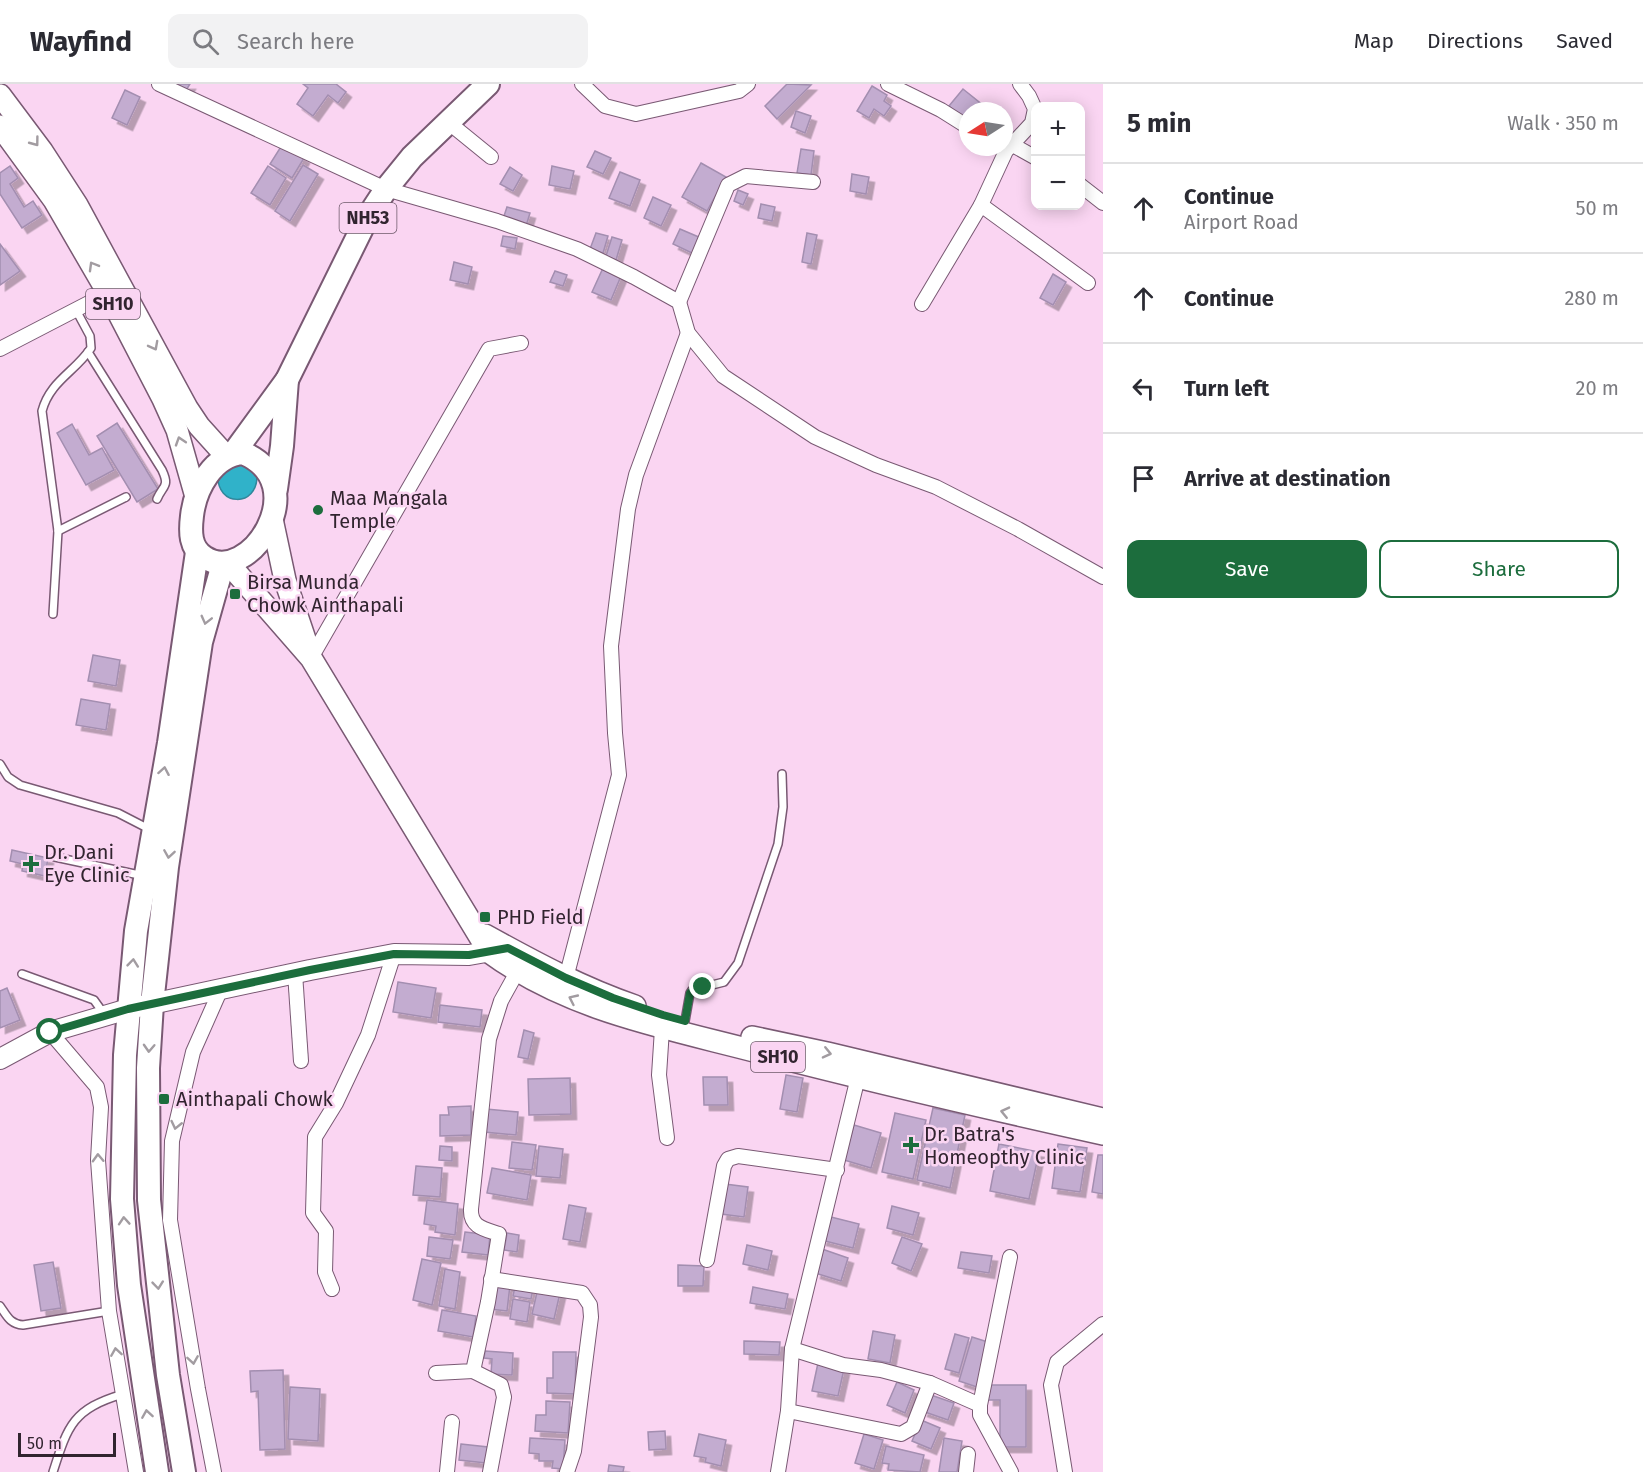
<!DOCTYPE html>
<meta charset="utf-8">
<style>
:root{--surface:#fff;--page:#f2f2f3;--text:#2b2b33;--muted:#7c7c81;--line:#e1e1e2;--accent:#1c6d3d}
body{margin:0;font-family:"Fira Sans",sans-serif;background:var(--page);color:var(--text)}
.controls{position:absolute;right:18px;top:18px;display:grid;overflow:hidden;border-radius:12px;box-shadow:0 3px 15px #0003}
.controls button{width:54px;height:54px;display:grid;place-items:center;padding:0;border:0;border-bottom:2px solid var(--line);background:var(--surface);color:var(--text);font:30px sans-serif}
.compass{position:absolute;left:959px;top:18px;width:54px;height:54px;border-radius:50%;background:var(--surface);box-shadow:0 3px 15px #0003;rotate:258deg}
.scale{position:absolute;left:18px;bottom:15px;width:98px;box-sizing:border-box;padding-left:6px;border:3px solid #31242f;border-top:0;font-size:16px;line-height:21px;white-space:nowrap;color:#31242f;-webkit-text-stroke:4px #fad5f2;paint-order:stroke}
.stop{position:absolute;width:18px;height:18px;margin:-14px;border:4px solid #1c6d3d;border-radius:50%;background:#fff}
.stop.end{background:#1c6d3d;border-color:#fff;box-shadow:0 2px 6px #0008}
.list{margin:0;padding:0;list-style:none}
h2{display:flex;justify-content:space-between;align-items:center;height:78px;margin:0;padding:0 24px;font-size:26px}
h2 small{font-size:20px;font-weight:400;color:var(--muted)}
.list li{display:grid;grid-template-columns:39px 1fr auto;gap:18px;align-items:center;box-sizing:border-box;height:90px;padding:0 24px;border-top:2px solid var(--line)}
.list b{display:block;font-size:22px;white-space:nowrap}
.list p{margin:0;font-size:20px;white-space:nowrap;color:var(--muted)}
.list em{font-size:20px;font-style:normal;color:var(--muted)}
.actions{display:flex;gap:12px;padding:18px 24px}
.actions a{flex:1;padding:14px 0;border:2px solid var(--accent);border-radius:12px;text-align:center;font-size:21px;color:var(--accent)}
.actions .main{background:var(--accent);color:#fff}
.icon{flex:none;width:33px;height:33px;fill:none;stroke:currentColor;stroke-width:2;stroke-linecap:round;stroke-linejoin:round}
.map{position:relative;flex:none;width:1103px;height:1388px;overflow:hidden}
header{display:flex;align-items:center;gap:36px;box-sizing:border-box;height:84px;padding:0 30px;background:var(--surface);border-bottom:2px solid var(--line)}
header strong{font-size:28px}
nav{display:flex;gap:33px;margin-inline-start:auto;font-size:21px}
.search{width:420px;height:54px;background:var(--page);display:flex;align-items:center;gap:15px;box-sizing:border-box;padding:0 21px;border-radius:12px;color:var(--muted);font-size:22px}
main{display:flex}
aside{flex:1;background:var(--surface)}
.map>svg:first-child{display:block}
.water{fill:#30b2c9;stroke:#30879b;stroke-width:1.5}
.building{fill:#c3acd0;stroke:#a38eb0;stroke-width:1.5;filter:url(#shadow)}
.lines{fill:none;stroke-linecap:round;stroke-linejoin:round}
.service-casing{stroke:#795973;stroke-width:10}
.minor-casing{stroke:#795973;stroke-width:16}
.secondary-casing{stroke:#795973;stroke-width:22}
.primary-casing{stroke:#795973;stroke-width:24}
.trunk-casing{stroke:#795973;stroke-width:26}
.service{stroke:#fff;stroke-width:7}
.minor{stroke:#fff;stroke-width:14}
.secondary{stroke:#fff;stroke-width:20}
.primary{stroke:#fff;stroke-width:21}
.trunk{stroke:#fff;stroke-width:22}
.oneway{stroke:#a29ca1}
.route{stroke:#1c6d3d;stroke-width:8}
.poi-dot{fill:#1c6d3d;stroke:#fad5f2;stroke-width:2}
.labels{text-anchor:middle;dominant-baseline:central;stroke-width:5;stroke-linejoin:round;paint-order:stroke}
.shield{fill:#fad5f2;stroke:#6d596a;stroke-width:1.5}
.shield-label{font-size:18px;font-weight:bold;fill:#31242f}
.poi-label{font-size:20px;fill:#31242f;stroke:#fad5f2;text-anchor:start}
</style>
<header>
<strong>Wayfind</strong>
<div class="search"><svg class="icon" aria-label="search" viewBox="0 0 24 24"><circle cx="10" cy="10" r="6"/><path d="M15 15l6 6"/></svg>Search here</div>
<nav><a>Map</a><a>Directions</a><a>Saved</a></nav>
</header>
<main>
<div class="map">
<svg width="1103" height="1388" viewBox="0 0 1103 1388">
<defs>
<filter id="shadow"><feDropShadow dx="5.5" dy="5.5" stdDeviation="0" flood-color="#0004"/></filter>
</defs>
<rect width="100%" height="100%" fill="#fad5f2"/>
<path class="water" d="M237,375l20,16c1,33 -41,32 -39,0z"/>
<g class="building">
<path d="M171,0h19l-5,8z"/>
<path d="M303,0h33l10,8 -8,11 -10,-8 -15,21 -16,-12 11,-16z"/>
<path d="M787,0l24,1 -34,34 -12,-13z"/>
<path d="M872,2l15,9 -3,6 7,5 -7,10 -10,-7 -5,9 -12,-7z"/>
<path d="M963,5l21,17 -3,5h-13v11l-19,-16z"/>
<path d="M125,6l15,7 -13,28 -15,-7z"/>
<path d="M796,27l15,5 -6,17 -14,-6z"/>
<path d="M282,61l22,13 -12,20 -22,-14z"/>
<path d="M801,65l13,2 -3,24 -14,-2z"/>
<path d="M595,67l16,7 -8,16 -16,-7z"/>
<path d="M701,79l25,14 -19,34 -25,-14z"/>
<path d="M303,81l15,9 -28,47 -15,-10z"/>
<path d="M10,82l8,12 -8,6 14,23 9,-6 9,14 -20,13 -22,-34v-21z"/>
<path d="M268,82l18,12 -16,27 -19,-12z"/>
<path d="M552,82l22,5 -4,18 -21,-4z"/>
<path d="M510,83l12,8 -9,16 -13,-7z"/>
<path d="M620,88l20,8 -10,26 -21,-8z"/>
<path d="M852,90l17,3 -3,17 -16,-3z"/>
<path d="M738,106l10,4 -5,11 -9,-4z"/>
<path d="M653,113l18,8 -10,21 -17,-8z"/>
<path d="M761,120l14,3 -3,14 -14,-3z"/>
<path d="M507,123l23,6 -4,13 -23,-7z"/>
<path d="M680,145l21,9 -7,16 -21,-10z"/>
<path d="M596,149l12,3 -5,17 -13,-4z"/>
<path d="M807,149l10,2 -6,29 -9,-2z"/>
<path d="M503,152l14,2 -2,11 -14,-3z"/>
<path d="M612,153l10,3 -6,20 -10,-4z"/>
<path d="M0,160l20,27 -20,14z"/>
<path d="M454,178l18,5 -4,17 -18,-4z"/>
<path d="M603,184l18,8 -10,24 -19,-8z"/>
<path d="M555,187l12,4 -4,11 -13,-4z"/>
<path d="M1053,190l13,8 -13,23 -13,-7z"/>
<path d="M117,339l41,66 -21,13 -40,-66z"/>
<path d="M72,340l17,31 13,-7 12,22 -28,15 -29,-52z"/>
<path d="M93,571l27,5 -4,26 -28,-5z"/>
<path d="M81,615l29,5 -4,26 -30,-5z"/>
<path d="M12,766l36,8 -3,18 -23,-5 1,-7 -13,-3z"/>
<path d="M398,898l38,6 -5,30 -38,-6z"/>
<path d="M7,904l13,32 -20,8v-37z"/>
<path d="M440,921l42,5 -2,17 -42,-5z"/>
<path d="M524,946l10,3 -6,26 -10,-2z"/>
<path d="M786,991l17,3 -6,34 -17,-3z"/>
<path d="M703,993h24l1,28h-24z"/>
<path d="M570,994l1,36 -42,1 -1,-36z"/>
<path d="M471,1022v29l-31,1v-21h9l-1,-8z"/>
<path d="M933,1024l32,7 -15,73 -33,-8z"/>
<path d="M486,1025l32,3 -2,23 -32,-3z"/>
<path d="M895,1029l31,7 -13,59 -31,-7z"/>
<path d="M854,1041l27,8 -10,35 -27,-8z"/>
<path d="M512,1058l24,3 -4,25 -23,-2z"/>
<path d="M999,1060l40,8 -10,47 -39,-8z"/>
<path d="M1058,1060l29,4 -7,44 -28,-4z"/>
<path d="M440,1062l12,1v14l-13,-1z"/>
<path d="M539,1062l24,3 -3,29 -24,-2z"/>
<path d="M1098,1071h5v39l-11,-2z"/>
<path d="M416,1082l26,2 -2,29 -27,-2z"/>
<path d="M492,1084l39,7 -4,25 -40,-7z"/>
<path d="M725,1100l23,3 -4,30 -23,-3z"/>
<path d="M427,1116l31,4 -3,31 -20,-3 1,-6 -12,-2z"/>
<path d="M569,1121l17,3 -6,34 -17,-3z"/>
<path d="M892,1122l27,7 -6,22 -26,-7z"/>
<path d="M827,1132l32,8 -6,24 -32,-8z"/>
<path d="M465,1148l25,3 -2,20 -26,-3z"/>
<path d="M507,1149l12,2 -2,17 -13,-2z"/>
<path d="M429,1153l24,3 -3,19 -23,-3z"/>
<path d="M902,1153l20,7 -11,27 -19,-8z"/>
<path d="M747,1161l25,6 -4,19 -25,-6z"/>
<path d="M822,1165l26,9 -7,23 -26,-8z"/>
<path d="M961,1168l31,4 -3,17 -31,-5z"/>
<path d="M422,1175l19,4 -9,42 -19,-5z"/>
<path d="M53,1178l8,46 -20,3 -7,-46z"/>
<path d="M678,1181l26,1 -1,20h-25z"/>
<path d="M445,1185l15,3 -5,37 -16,-3z"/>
<path d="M493,1199l17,2 -3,26 -17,-2z"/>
<path d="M515,1202l18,3 -2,10 -18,-3z"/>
<path d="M753,1203l35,7 -3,15 -35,-6z"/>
<path d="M538,1204l22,5 -6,26 -22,-5z"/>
<path d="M513,1215l17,3 -3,20 -17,-3z"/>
<path d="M442,1226l34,6 -3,21 -35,-6z"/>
<path d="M873,1247l22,4 -5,28 -22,-4z"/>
<path d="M955,1250l14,4 -10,35 -14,-4z"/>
<path d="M972,1253l19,6 -14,44 -18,-6z"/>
<path d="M744,1257l36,1 -1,13 -35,-1z"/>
<path d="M485,1267l28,2 -1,22 -21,-1 1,-15 -8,-1z"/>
<path d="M553,1268h23l-1,42 -28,-1v-15h6z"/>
<path d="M818,1279l26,6 -6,27 -26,-5z"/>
<path d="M283,1286l2,79 -25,1 -2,-59 -7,1 -1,-21z"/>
<path d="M897,1298l17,8 -9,23 -18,-8z"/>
<path d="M988,1301h38v62h-26v-47h-12z"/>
<path d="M290,1303l30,2 -2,52 -30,-2z"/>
<path d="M928,1310l26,9 -6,17 -26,-9z"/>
<path d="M546,1317l24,1 -2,31 -33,-2 1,-16h10z"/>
<path d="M921,1336l19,8 -9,21 -19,-8z"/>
<path d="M665,1347l1,18 -17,1 -1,-18z"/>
<path d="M699,1350l27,6 -5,26 -16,-4 1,-4 -12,-2z"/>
<path d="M864,1350l19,6 -9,29 -19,-6z"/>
<path d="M530,1354l35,2 -2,29 -11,-1 1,-7h-14v-7l-10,-1z"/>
<path d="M944,1354l18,3 -5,31h-18z"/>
<path d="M461,1360l27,3 -2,16 -27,-3z"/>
<path d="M886,1362l38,9 -4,17 -32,-2 1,-6 -7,-1z"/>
<path d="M609,1381l15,2 -1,5h-15z"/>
</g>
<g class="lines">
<defs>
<g id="service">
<path d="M88,268l74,118c8,17 1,15 -5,29"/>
<path d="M58,447l68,-34"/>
<path d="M53,530l5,-83 -16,-120c8,-30 33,-39 49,-63l-1,-12 -14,-26"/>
<path d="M0,680l8,13 12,8 98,28 33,17"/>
<path d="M55,773l89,19"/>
<path d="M22,890l72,26 10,14"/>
<path d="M685,937l5,-28 2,-3 32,-8 14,-19 40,-119 5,-37 -1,-33"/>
<path d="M0,1222c7,10 10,18 23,19l86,-14"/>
<path d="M53,1388c15,-47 20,-63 70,-78"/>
</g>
<g id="minor">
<path d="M159,0l227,105 111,32 80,28 57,28 45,25 9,31 35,43 92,61 61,28 60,22 82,42 85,48"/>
<path d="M582,0l23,22 31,8 103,-23 9,-7"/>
<path d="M888,0l53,26 27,17"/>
<path d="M1020,0l9,12 6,13 -3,14 -26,28 -25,54 107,78"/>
<path d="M448,38l43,35"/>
<path d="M1004,58l7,2 25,14"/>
<path d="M1080,101l23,18"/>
<path d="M679,218l49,-117 18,-9 67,6"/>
<path d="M922,220l59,-99"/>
<path d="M0,265l108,-56"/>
<path d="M311,574l178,-309 32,-6"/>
<path d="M295,889l6,88"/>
<path d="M566,894l53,-203 -4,-42 -4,-87 17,-137 8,-34 52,-142"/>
<path d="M662,945l-3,46 8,63"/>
<path d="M50,948l47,55 4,20 -3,53 11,151 27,161"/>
<path d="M707,1176l17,-94 4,-7 10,-3 99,14"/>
<path d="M491,1195l91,14 8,12 1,12 -17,134 -7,21"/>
<path d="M332,1205l-7,-17 1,-41 -13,-18 2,-76 21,-34 32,-68 26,-81"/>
<path d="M792,1265l51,16 38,5 49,13 50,22v10l31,57"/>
<path d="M473,1287l28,14 3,12 -14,75"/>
<path d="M436,1289l37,-2 15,-69 11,-68c-15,-5 -29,-7 -28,-25l18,-170 12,-38 16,-29"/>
<path d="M980,1321l30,-148"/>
<path d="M788,1327l113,23 12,-7 17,-44"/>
<path d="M214,1388l-16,-83 -28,-169 2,-79 21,-89 27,-61"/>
<path d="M447,1388l5,-50"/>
<path d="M778,1388l10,-61 4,-62 68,-280"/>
<path d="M966,1388l2,-18"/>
<path d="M1065,1388l-14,-87 6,-23 46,-38"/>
</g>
<path id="secondary" d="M0,975l50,-27 78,-23 182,-39 84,-16 75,1 34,-6"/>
<g id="primary">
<path d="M0,11l42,56 35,54 110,203 12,18 28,31"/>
<path d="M0,42l54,74 54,93 55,106 14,31 19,67"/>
<path d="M272,435l13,61 23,68"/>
<path d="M228,479l83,95 178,294c79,58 173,75 265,99 116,30 232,57 349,83"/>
<path d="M485,851c49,27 97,53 150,71"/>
<path d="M752,953l75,16 276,66"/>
</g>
<g id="trunk">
<path d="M243,369c73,30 6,135 -39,104 -14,-9 -14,-25 -12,-41 3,-27 21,-61 51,-63z"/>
<path d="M233,370l54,-74 80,-162 19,-29 26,-32 76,-73"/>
<path d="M276,405l6,-43 5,-66"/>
<path d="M157,1388l-28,-187 -7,-86 3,-144 11,-124 33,-188 28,-191"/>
<path d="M184,1388l-16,-97 -19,-175 -1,-132 4,-64 15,-137 34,-225 22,-78"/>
</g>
</defs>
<use href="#service" class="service-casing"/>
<use href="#minor" class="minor-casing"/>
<use href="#secondary" class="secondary-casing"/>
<use href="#primary" class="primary-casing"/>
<use href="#trunk" class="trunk-casing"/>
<use href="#service" class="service"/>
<use href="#minor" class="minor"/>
<use href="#secondary" class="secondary"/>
<use href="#primary" class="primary"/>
<use href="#trunk" class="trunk"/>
</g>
<defs><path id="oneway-chevron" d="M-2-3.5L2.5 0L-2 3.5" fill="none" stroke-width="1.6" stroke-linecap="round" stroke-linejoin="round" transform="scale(1.5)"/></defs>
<g class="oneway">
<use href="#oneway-chevron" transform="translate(35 58) rotate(53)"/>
<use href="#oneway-chevron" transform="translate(93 182) rotate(-120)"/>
<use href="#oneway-chevron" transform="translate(154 262) rotate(62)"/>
<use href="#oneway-chevron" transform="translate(180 357) rotate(-108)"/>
<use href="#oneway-chevron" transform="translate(206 536) rotate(104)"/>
<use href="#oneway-chevron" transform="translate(164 687) rotate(-80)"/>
<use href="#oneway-chevron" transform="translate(169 770) rotate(99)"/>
<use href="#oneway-chevron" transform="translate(133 879) rotate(-84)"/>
<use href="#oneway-chevron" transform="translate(573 915) rotate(-155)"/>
<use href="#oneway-chevron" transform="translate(149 964) rotate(93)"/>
<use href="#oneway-chevron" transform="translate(827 969) rotate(13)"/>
<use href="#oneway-chevron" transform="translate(1005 1028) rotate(-167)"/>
<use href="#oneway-chevron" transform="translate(176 1041) rotate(103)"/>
<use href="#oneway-chevron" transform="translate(98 1074) rotate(-92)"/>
<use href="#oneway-chevron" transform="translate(124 1137) rotate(-94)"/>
<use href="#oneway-chevron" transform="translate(158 1201) rotate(84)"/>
<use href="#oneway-chevron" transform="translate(116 1268) rotate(-99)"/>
<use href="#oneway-chevron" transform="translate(193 1276) rotate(81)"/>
<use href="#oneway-chevron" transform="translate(147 1330) rotate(-99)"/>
</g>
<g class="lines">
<path class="route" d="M50,948l78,-23 182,-39 84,-16 75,1 39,-7 58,30 47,20 50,17 22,6 5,-28 6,-6h7"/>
</g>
<g class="poi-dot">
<circle cx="318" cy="426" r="6"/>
<rect x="229" y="504" width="12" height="12" rx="3"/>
<path d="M28 771h6v6h6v6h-6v6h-6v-6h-6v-6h6z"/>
<rect x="479" y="827" width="12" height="12" rx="3"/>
<rect x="158" y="1009" width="12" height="12" rx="3"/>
<path d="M908 1052h6v6h6v6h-6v6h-6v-6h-6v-6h6z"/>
</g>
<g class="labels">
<g class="shield">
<rect x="339.5" y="119" width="57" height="30" rx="4.5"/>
<rect x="86" y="205" width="54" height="30" rx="4.5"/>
<rect x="751" y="958" width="54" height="30" rx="4.5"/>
</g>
<g class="shield-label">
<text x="368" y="134">NH53</text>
<text x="113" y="220">SH10</text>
<text x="778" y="973">SH10</text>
</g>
<g class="poi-label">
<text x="330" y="414">Maa Mangala<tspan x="330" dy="23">Temple</tspan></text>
<text x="247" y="498">Birsa Munda<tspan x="247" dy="23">Chowk Ainthapali</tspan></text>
<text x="44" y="768">Dr. Dani<tspan x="44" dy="23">Eye Clinic</tspan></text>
<text x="497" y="833">PHD Field</text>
<text x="176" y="1015">Ainthapali Chowk</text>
<text x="924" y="1050">Dr. Batra's<tspan x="924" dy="23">Homeopthy Clinic</tspan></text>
</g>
</g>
</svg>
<div class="controls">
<button>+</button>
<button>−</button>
</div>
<svg class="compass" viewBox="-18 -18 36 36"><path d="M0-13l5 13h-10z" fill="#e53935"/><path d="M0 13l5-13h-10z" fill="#7c7c81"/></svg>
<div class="scale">50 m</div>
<div class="stop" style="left:50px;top:948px"></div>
<div class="stop end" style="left:703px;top:903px"></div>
</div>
<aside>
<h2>5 min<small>Walk · 350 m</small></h2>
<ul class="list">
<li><svg class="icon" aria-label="ahead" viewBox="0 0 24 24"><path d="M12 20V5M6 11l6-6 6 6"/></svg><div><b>Continue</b><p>Airport Road</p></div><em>50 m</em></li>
<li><svg class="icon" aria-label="ahead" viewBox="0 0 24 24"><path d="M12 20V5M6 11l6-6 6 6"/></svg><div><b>Continue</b></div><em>280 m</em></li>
<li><svg class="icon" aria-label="left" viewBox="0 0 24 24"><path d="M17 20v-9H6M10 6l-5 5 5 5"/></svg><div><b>Turn left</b></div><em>20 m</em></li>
<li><svg class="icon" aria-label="arrive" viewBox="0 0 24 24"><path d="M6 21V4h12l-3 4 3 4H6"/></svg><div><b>Arrive at destination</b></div></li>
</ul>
<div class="actions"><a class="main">Save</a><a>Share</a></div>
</aside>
</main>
